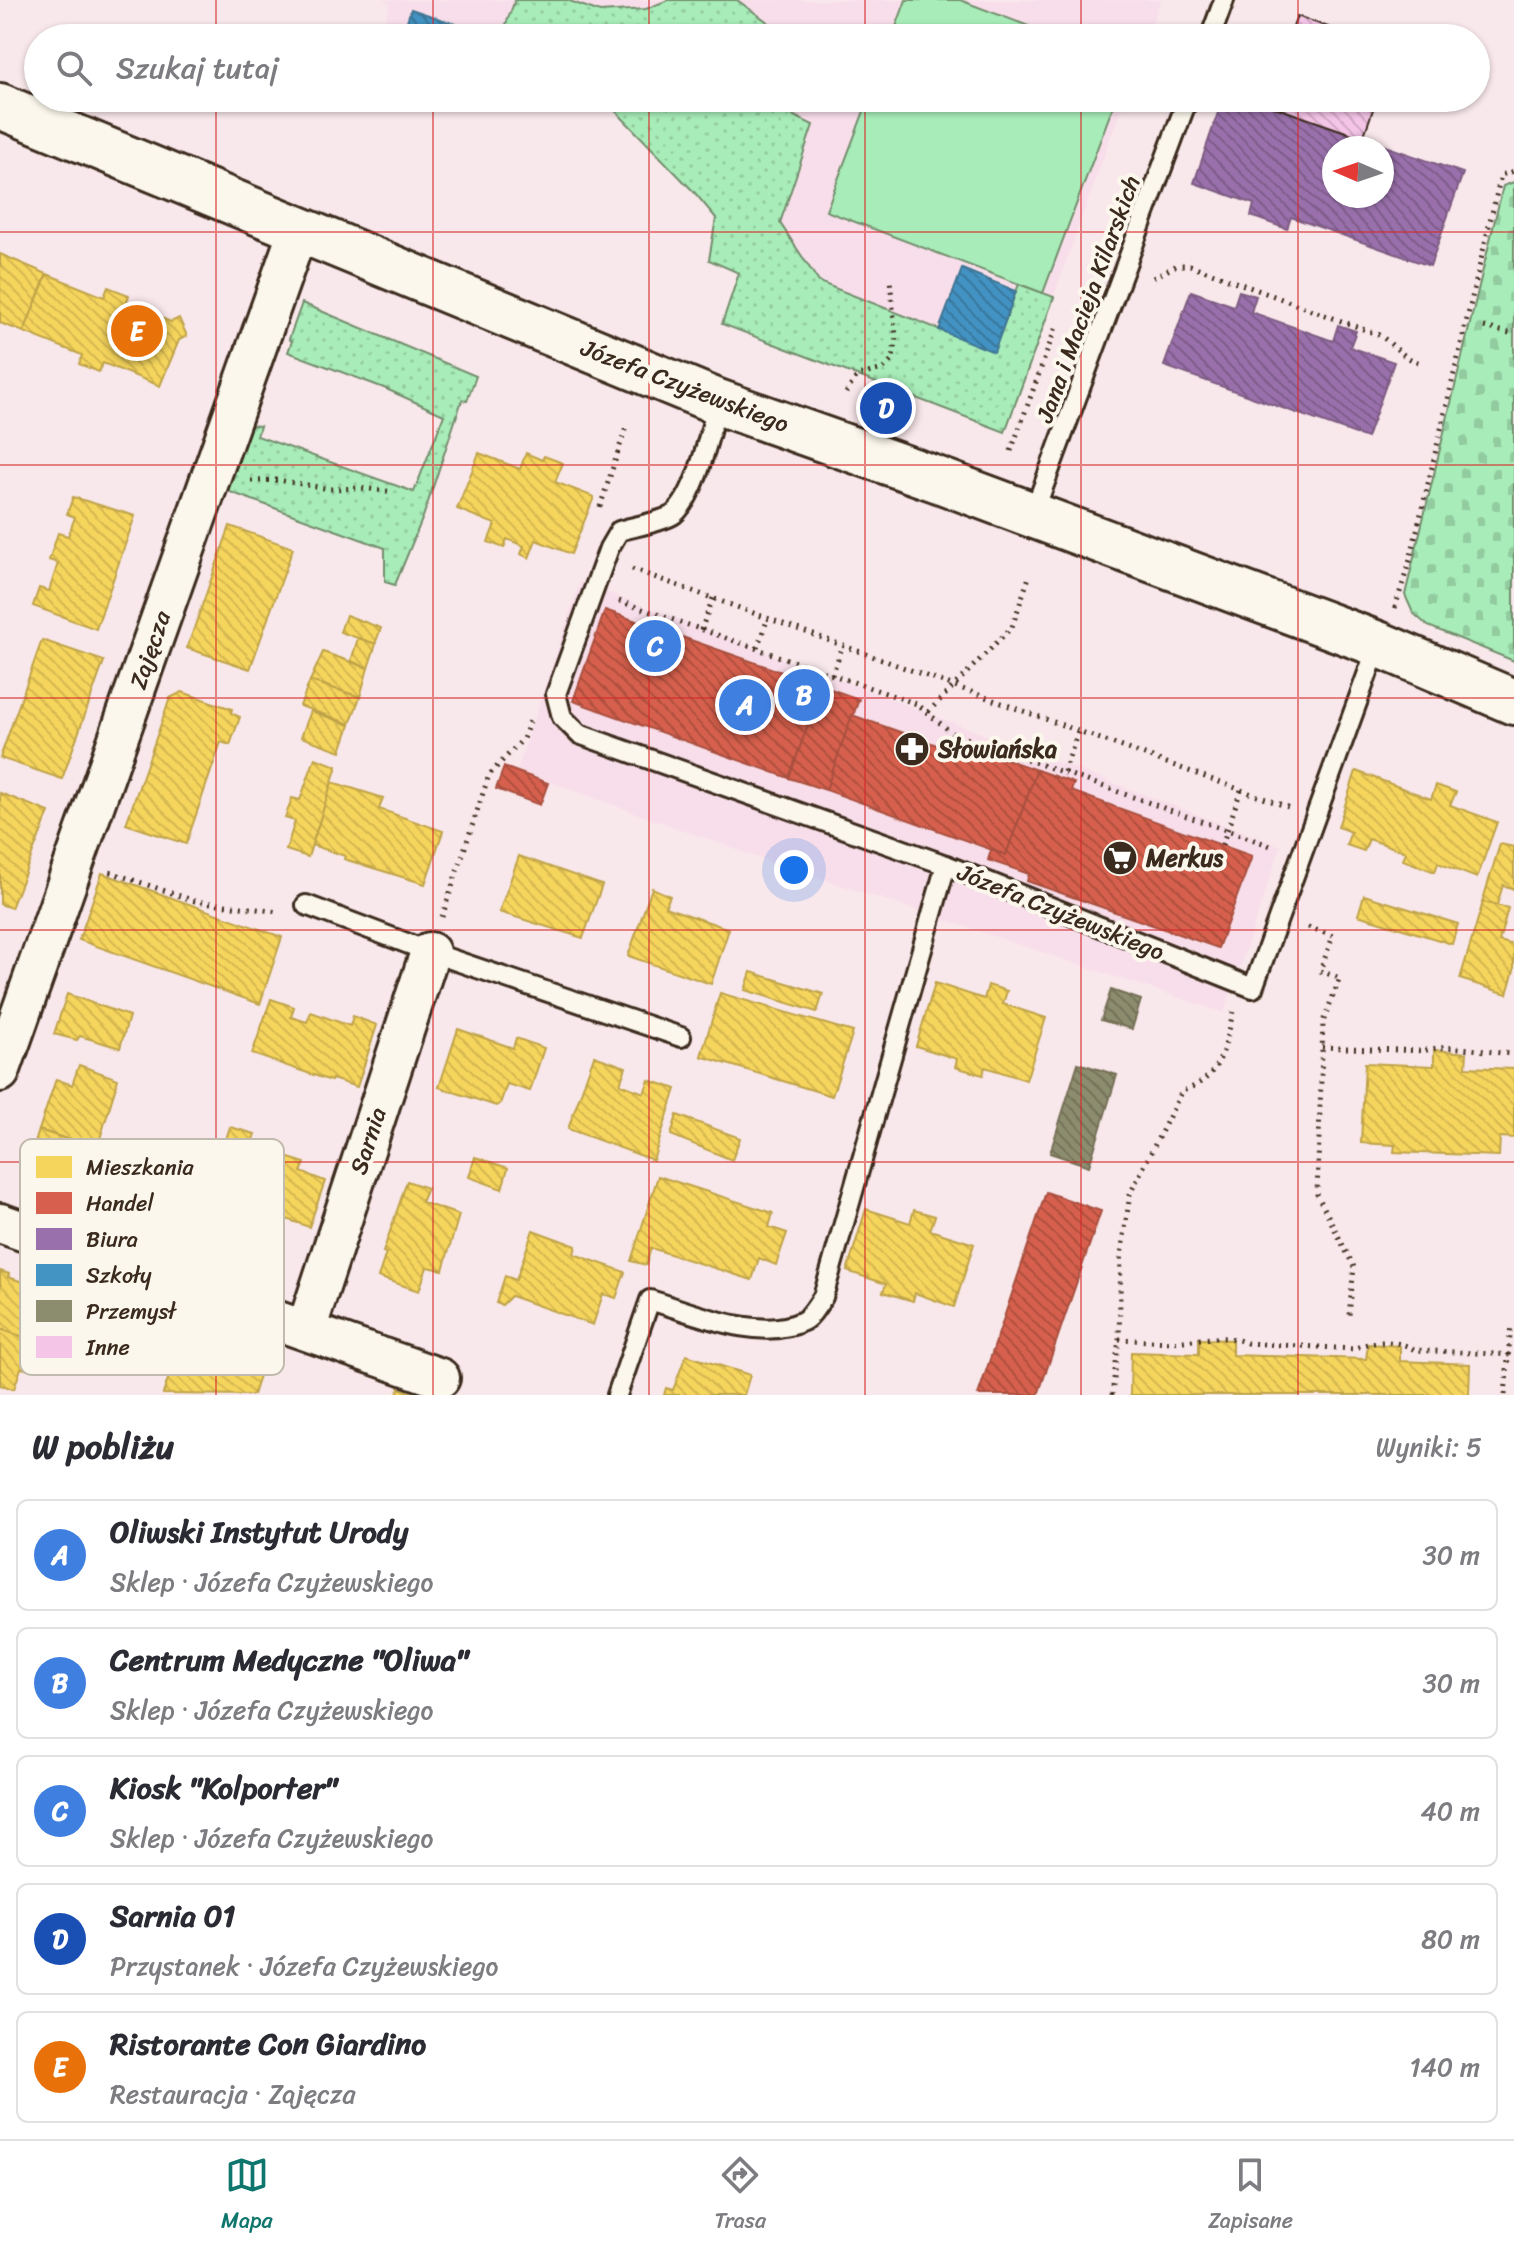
<!DOCTYPE html>
<html lang="pl">
<meta charset="utf-8">
<style>
:root{--surface:#fff;--page:#f7f7f7;--text:#2b2b33;--muted:#7c7c81;--line:#e1e1e2;--accent:#0f766e}
body{margin:0;font-family:Sriracha,sans-serif;background:var(--page);color:var(--text)}
.compass{position:absolute;left:1322px;top:136px;width:72px;height:72px;border-radius:50%;background:var(--surface);box-shadow:0 2px 6px #0004;rotate:272deg}
.you{position:absolute;left:794px;top:870px;width:28px;height:28px;margin:-20px;border:6px solid #fff;border-radius:50%;background:#1a73e8;box-shadow:0 0 0 12px #1a73e833}
.badge{display:grid;place-items:center;width:52px;height:52px;border-radius:50%;background:var(--accent);color:#fff;font-size:26px;font-weight:700}
.pin{position:absolute;translate:-50% -50%;border:4px solid #fff;box-shadow:0 2px 8px #0006}
.list{margin:0;padding:0;list-style:none}
h2{display:flex;justify-content:space-between;align-items:center;height:104px;margin:0;padding:0 32px;font-size:34px}
h2 small{font-size:26px;font-weight:400;color:var(--muted)}
.list li{display:grid;grid-template-columns:52px 1fr auto;gap:24px;align-items:center;box-sizing:border-box;height:112px;margin:0 16px 16px;padding:0 16px;border:2px solid var(--line);border-radius:12px}
.list b{display:block;font-size:30px;white-space:nowrap}
.list p{margin:0;font-size:26px;white-space:nowrap;color:var(--muted)}
.list em{font-size:26px;font-style:normal;color:var(--muted)}
.icon{flex:none;width:44px;height:44px;fill:none;stroke:currentColor;stroke-width:2;stroke-linecap:round;stroke-linejoin:round}
.map{position:relative;flex:none;width:1514px;height:1395px;overflow:hidden}
.search{position:absolute;background:var(--surface);box-shadow:0 2px 6px #0004;left:24px;right:24px;top:24px;height:88px;display:flex;align-items:center;gap:20px;box-sizing:border-box;padding:0 28px;border-radius:44px;color:var(--muted);font-size:30px}
.sheet{height:744px;background:var(--surface)}
nav{display:flex;justify-content:space-around;align-items:center;box-sizing:border-box;height:112px;border-top:2px solid var(--line);background:var(--surface);font-size:22px;color:var(--muted)}
nav a{display:grid;justify-items:center;gap:4px}
nav .on{color:var(--accent)}
.map>svg:first-child{display:block}
.built{fill:#f8deea}
.grass{fill:url(#grass-dots);stroke:#728c6c;stroke-width:2}
.cemetery{fill:url(#cemetery-stones);stroke:#728c6c;stroke-width:2}
.garden{fill:#a8edb9;stroke:#728c6c;stroke-width:2}
.homes{fill:url(#homes-back-hatch);stroke:#bea249;stroke-width:2}
.shops{fill:url(#shops-back-hatch);stroke:#a8503f;stroke-width:2}
.offices{fill:url(#offices-back-hatch);stroke:#7d5b81;stroke-width:2;fill-rule:evenodd}
.schools{fill:url(#schools-back-hatch);stroke:#417492;stroke-width:2}
.industry{fill:url(#industry-back-hatch);stroke:#746f56;stroke-width:2}
.building{fill:url(#building-back-hatch);stroke:#3b2a1e;stroke-width:2}
.lines{fill:none;stroke-linecap:round;stroke-linejoin:round}
.lane-casing{stroke:#3b2a1e;stroke-width:24}
.street-casing{stroke:#3b2a1e;stroke-width:44}
.secondary-casing{stroke:#3b2a1e;stroke-width:50}
.path{stroke:#3b2a1e;stroke-width:5;stroke-dasharray:2 6;stroke-linecap:butt}
.lane{stroke:#fbf7ec;stroke-width:18}
.street{stroke:#fbf7ec;stroke-width:38}
.secondary{stroke:#fbf7ec;stroke-width:44}
.grid{fill:none;stroke:#d62828;stroke-width:2;stroke-opacity:0.55}
.labels{text-anchor:middle;dominant-baseline:central;stroke-width:8;stroke-linejoin:round;paint-order:stroke}
.street-label{font-size:24px;fill:#3b2a1e;stroke:#fbf7ec}
.poi-label{font-size:24px;font-weight:bold;fill:#3b2a1e;stroke:#fbf7ec;text-anchor:start}
.key{fill:#fbf7ec;stroke:#c1baae;stroke-width:2}
.key-label{font-size:22px;fill:#3b2a1e}
</style>
<div class="map">
<svg width="1514" height="1395" viewBox="0 0 1514 1395">
<defs>
<pattern id="grass-dots" width="8" height="8" patternUnits="userSpaceOnUse" patternTransform="scale(2)"><rect width="8" height="8" fill="#a8edb9"/><path d="M2 2h.1M6 6h.1" fill="none" stroke="#92cb9f" stroke-width="1.8" stroke-linecap="round"/></pattern>
<pattern id="cemetery-stones" width="16" height="16" patternUnits="userSpaceOnUse" patternTransform="scale(2)"><rect width="16" height="16" fill="#a8edb9"/><path d="M2 7V4a2 2 0 0 1 4 0v3zM10 15v-3a2 2 0 0 1 4 0v3z" fill="#92cb9f"/></pattern>
<pattern id="homes-back-hatch" width="6" height="6" patternUnits="userSpaceOnUse" patternTransform="scale(2)"><rect width="6" height="6" fill="#f6d55c"/><path d="M-1 5l2 2M0 0l6 6M5-1l2 2" fill="none" stroke="#d4b750"/></pattern>
<pattern id="shops-back-hatch" width="6" height="6" patternUnits="userSpaceOnUse" patternTransform="scale(2)"><rect width="6" height="6" fill="#d6604d"/><path d="M-1 5l2 2M0 0l6 6M5-1l2 2" fill="none" stroke="#af4f3f"/></pattern>
<pattern id="offices-back-hatch" width="6" height="6" patternUnits="userSpaceOnUse" patternTransform="scale(2)"><rect width="6" height="6" fill="#9970ab"/><path d="M-1 5l2 2M0 0l6 6M5-1l2 2" fill="none" stroke="#7e5c8b"/></pattern>
<pattern id="schools-back-hatch" width="6" height="6" patternUnits="userSpaceOnUse" patternTransform="scale(2)"><rect width="6" height="6" fill="#4393c3"/><path d="M-1 5l2 2M0 0l6 6M5-1l2 2" fill="none" stroke="#39789e"/></pattern>
<pattern id="industry-back-hatch" width="6" height="6" patternUnits="userSpaceOnUse" patternTransform="scale(2)"><rect width="6" height="6" fill="#8c8c6e"/><path d="M-1 5l2 2M0 0l6 6M5-1l2 2" fill="none" stroke="#74735a"/></pattern>
<pattern id="building-back-hatch" width="6" height="6" patternUnits="userSpaceOnUse" patternTransform="scale(2)"><rect width="6" height="6" fill="#f5c5e8"/><path d="M-1 5l2 2M0 0l6 6M5-1l2 2" fill="none" stroke="#d3a9c7"/></pattern>
</defs>
<rect width="100%" height="100%" fill="#f9e8eb"/>
<filter id="ink" filterUnits="userSpaceOnUse"><feTurbulence type="fractalNoise" baseFrequency=".0125" numOctaves="2"/><feDisplacementMap in="SourceGraphic" scale="16" xChannelSelector="R" yChannelSelector="G"/><feConvolveMatrix kernelMatrix="1 2 1 2 8 2 1 2 1" color-interpolation-filters="sRGB"/></filter>
<g filter="url(#ink)">
<g class="built">
<path d="M382,0h779l-14,38h-749l-17,-6 9,-29z"/>
<path d="M603,98h522l-120,334 -283,-108 17,-51 -30,-13 7,-42 -21,-25z"/>
<path d="M580,582l701,264 -57,167 -465,-155 -242,-88z"/>
</g>
<g class="grass">
<path d="M515,0h52l33,12 46,-3 22,-9h69l53,38h-289z"/>
<path d="M603,98h194l-5,17 21,10 -33,98 39,59 175,69 25,-67 35,13 -49,135 -283,-108 17,-51 -30,-13 7,-42 -21,-25z"/>
<path d="M302,303l174,73 -9,25 -5,-1 -39,117 -28,68 -10,-3v-34l-166,-60 27,-63 14,1 -3,10 157,56 30,-77 -60,-27 -96,-36 4,-11 -3,-2z"/>
</g>
<path class="cemetery" d="M1514,182v479l-86,-35 -15,-13 -8,-18 98,-409z"/>
<g class="garden">
<path d="M906,0h54l100,38h-168z"/>
<path d="M869,98h247l-73,195 -217,-82z"/>
</g>
<g class="homes">
<path d="M0,254l47,20 -23,58 -24,-9z"/>
<path d="M47,274l57,23 4,-10 21,8 -3,9 45,18 8,-4 8,18 -8,4 -19,46 -57,-23 -4,9 -20,-8 3,-9 -58,-23z"/>
<path d="M479,453l41,16 6,-16 16,7 2,-4 19,7 -8,19 39,15 -23,57 -35,-14 -7,18 -8,-4 3,-8 -17,-7 -3,9 -16,-6 7,-18 -38,-15z"/>
<path d="M73,497l62,19 -39,113 -63,-23 6,-18 10,3 9,-28 -9,-3 9,-27 10,3 7,-19 -8,-3z"/>
<path d="M230,526l63,22 -43,121 -63,-21z"/>
<path d="M346,615l35,13 -6,16 -35,-12z"/>
<path d="M358,638l18,6 -8,24 -17,-7z"/>
<path d="M42,640l62,21 -42,118 -62,-21z"/>
<path d="M323,652l45,16 -8,29 -50,-16z"/>
<path d="M310,681l50,16 -10,27 -50,-18z"/>
<path d="M182,692l50,17 -1,4 9,4 -10,28 -9,-3 -35,102 -60,-20 44,-126z"/>
<path d="M311,711l39,14 -9,26 -40,-14z"/>
<path d="M315,758l22,8 -29,91 -22,-7 9,-29 -10,-3 7,-20 8,2z"/>
<path d="M1356,771l75,28 5,-14 20,7 -6,13 47,17 -20,56 -39,-15 -3,9 -32,-12 3,-8 -37,-13 -5,12 -18,-6 5,-13 -13,-5z"/>
<path d="M332,782l51,16 -4,11 64,22 -18,53 -81,-25 1,-3 -33,-11z"/>
<path d="M0,793l49,19 -38,96 -11,-4z"/>
<path d="M1500,844l14,3v42l-11,-4 -6,20 -15,-2z"/>
<path d="M519,856l83,29 -19,53 -84,-26z"/>
<path d="M102,873l180,64 -22,67 -181,-64z"/>
<path d="M652,888l18,8 -5,11 64,22 -18,55 -83,-28z"/>
<path d="M1364,895l94,29 -6,20 -94,-29z"/>
<path d="M1483,902l25,6 -9,33 15,4v25l-7,24 -47,-15z"/>
<path d="M751,972l72,22 -6,18 -72,-22z"/>
<path d="M935,983l49,16 4,-14 19,6 -4,13 43,14 -20,62 -41,-13 -2,8 -28,-8 2,-8 -41,-13z"/>
<path d="M720,993l133,39 -21,64 -131,-40z"/>
<path d="M67,994l62,22 -9,32 -40,-12 -3,4 -23,-6z"/>
<path d="M271,999l23,8 -3,10 16,5 4,-10 39,14 3,-10 24,9 -20,62 -25,-8 -1,2 -79,-27z"/>
<path d="M458,1029l55,19 3,-10 28,10 -14,43 -23,-7 -7,20 -4,2 -57,-19z"/>
<path d="M1434,1050l33,3 -1,14 48,2v69l-14,-1 -1,19 -105,-4 1,-7 -34,-2 4,-80 69,3z"/>
<path d="M594,1056l32,11 -6,17 24,9 5,-13 27,9 -23,71 -85,-31z"/>
<path d="M79,1065l39,14 -21,70 -58,-19 17,-51 16,6z"/>
<path d="M677,1115l63,23 -8,22 -61,-25z"/>
<path d="M230,1127l25,7 -4,12 54,17 -4,9 24,9 -16,46 -79,-28 3,-7 -17,-6 4,-15 -4,-2z"/>
<path d="M39,1130l58,19 -25,70 -42,-14 7,-18 -14,-6z"/>
<path d="M475,1157l33,11 -6,21 -33,-12z"/>
<path d="M658,1176l115,37 -4,14 18,6 -11,32 -17,-7 -7,22 -101,-32 -5,17 -15,-4z"/>
<path d="M407,1181l20,7 -6,14 38,13 -16,55 -16,-3 -8,24 -41,-14 8,-24 -3,-1z"/>
<path d="M866,1209l44,14 4,-13 21,6 -5,14 44,14 -20,63 -39,-14 -2,8 -30,-9 3,-8 -39,-13z"/>
<path d="M533,1230l43,16 -2,8 51,18 -9,26 -13,-4 -10,31 -82,-29 -9,9 -6,-2 9,-27 11,4z"/>
<path d="M0,1271l9,3 -1,3 39,13 -8,23 5,1 -9,27 -35,-12z"/>
<path d="M0,1329l35,12 -9,28 -5,-1 -7,21 -14,-4z"/>
<path d="M182,1337l58,20 -3,4 24,8 -8,26 -90,-1z"/>
<path d="M1199,1339l33,1v15l134,4 2,-15 32,2v15l70,3 -1,31h-339l1,-43 68,2z"/>
<path d="M686,1355l64,20 -6,20h-80l2,-7 7,2z"/>
<path d="M399,1388l20,7h-22z"/>
</g>
<g class="shops">
<path d="M605,610l217,76 -33,92 -216,-77z"/>
<path d="M822,686l37,13 -33,91 -37,-12z"/>
<path d="M852,715l99,35 3,-9 83,29 -31,85 -180,-65z"/>
<path d="M504,767l44,16 -8,22 -44,-16z"/>
<path d="M1037,770l37,13 -3,8 181,65 -34,92 -191,-67 2,-7 -41,-14 3,-10 15,5z"/>
<path d="M1046,1192l55,19 -63,184h-60z"/>
</g>
<g class="offices">
<path d="M1223,98h24l216,75 -33,93 -139,-49 -4,12 -36,-13 3,-12 -60,-21zM1334,148h48v48h-48z"/>
<path d="M1191,291l43,15 5,-15 17,5 -5,16 82,29 5,-16 18,6 -6,16 44,15 -27,76 -203,-72z"/>
</g>
<g class="schools">
<path d="M411,9l71,24 -2,5h-43l-32,-11z"/>
<path d="M962,269l54,22 -22,61 -55,-22z"/>
</g>
<g class="industry">
<path d="M1111,990l30,10 -9,29 -31,-9z"/>
<path d="M1078,1063l39,12 -28,91 -39,-13z"/>
</g>
<g class="building">
<path d="M1297,16l62,22h-70z"/>
<path d="M1268,98h109l-14,40 -97,-34z"/>
</g>
<g class="lines">
<defs>
<g id="lane">
<path d="M1210,38l14,-38"/>
<path d="M718,402c-8,29 -21,92 -44,112 -9,7 -42,13 -55,17l-10,17 -53,146 6,23 17,17 367,131"/>
<path d="M1032,517l156,-419"/>
<path d="M306,905l124,47 251,85"/>
<path d="M617,1395l33,-95c42,12 110,43 153,21 8,-4 14,-16 20,-24l123,-432 307,123 125,-343"/>
</g>
<g id="street">
<path d="M0,1072l299,-844"/>
<path d="M0,1223l440,155"/>
<path d="M306,1330l124,-378"/>
</g>
<path id="secondary" d="M0,106l718,296 218,77 442,165 136,58"/>
</defs>
<use href="#lane" class="lane-casing"/>
<use href="#street" class="street-casing"/>
<use href="#secondary" class="secondary-casing"/>
<g class="path">
<path d="M1153,278l24,-13h13l189,70c17,11 23,23 42,28"/>
<path d="M1484,327l30,7"/>
<path d="M846,393l11,-17 26,-7 10,-10 3,-23 -6,-56"/>
<path d="M1011,451l46,-127"/>
<path d="M251,481l27,-1 52,9 31,-1 33,4"/>
<path d="M600,507l27,-83"/>
<path d="M632,569l656,238"/>
<path d="M619,601l298,103 35,29 322,114"/>
<path d="M1395,608l15,-48 91,-385 13,-4"/>
<path d="M701,630l12,-32"/>
<path d="M757,648l11,-30"/>
<path d="M832,675l11,-30"/>
<path d="M928,712l84,-85 18,-53"/>
<path d="M1064,772l14,-40"/>
<path d="M1222,845l19,-55"/>
<path d="M110,872l85,29 84,11"/>
<path d="M442,917l47,-142 34,-36 8,-21"/>
<path d="M1308,927l25,9 -13,35 20,7 -17,44 -6,172 37,73 -5,48"/>
<path d="M1322,1047l102,4c22,-9 65,2 90,3"/>
<path d="M1119,1339c21,1 44,4 65,2 21,-2 42,-7 63,2l107,6c18,-9 43,-10 61,1l99,5"/>
<path d="M1112,1395l7,-56 2,-83 9,-62 52,-103c39,-12 43,-43 51,-79"/>
<path d="M1505,1395l6,-71"/>
</g>
<use href="#lane" class="lane"/>
<use href="#street" class="street"/>
<use href="#secondary" class="secondary"/>
</g>
</g>
<path class="grid" d="M216,0v38M433,0v38M649,0v38M865,0v38M1081,0v38M1298,0v38M216,98v1297M433,98v1297M649,98v1297M865,98v1297M1081,98v1297M1298,98v1297M0,232h1514M0,465h1514M0,698h1514M0,930h1514M0,1162h1514"/>
<defs>
<symbol id="pharmacy-disc" viewBox="-11 -11 22 22"><circle r="9.5" fill="#3b2a1e" stroke="#fbf7ec"/><path d="M-2-6h4v4h4v4h-4v4h-4v-4h-4v-4h4Z" fill="#fff"/></symbol>
<symbol id="supermarket-disc" viewBox="-11 -11 22 22"><circle r="9.5" fill="#3b2a1e" stroke="#fbf7ec"/><path d="M-6-5.5h2.5l.6 2H6L4.5 2H-2.5L-4.4-4H-6ZM-1.5 3.2a1.3 1.3 0 1 0 .1 0ZM3 3.2a1.3 1.3 0 1 0 .1 0Z" fill="#fff"/></symbol>
</defs>
<g fill-rule="evenodd">
<use href="#pharmacy-disc" x="892" y="729" width="40" height="40"/>
<use href="#supermarket-disc" x="1100" y="838" width="40" height="40"/>
</g>
<g class="labels">
<g class="street-label">
<text transform="translate(1088 299) rotate(-70)">Jana i Macieja Kilarskich</text>
<text transform="translate(685 386) rotate(21)">Józefa Czyżewskiego</text>
<text transform="translate(150 650) rotate(-71)">Zajęcza</text>
<text transform="translate(1061 912) rotate(22)">Józefa Czyżewskiego</text>
<text transform="translate(368 1141) rotate(-72)">Sarnia</text>
</g>
<g class="poi-label">
<text x="938" y="749">Słowiańska</text>
<text x="1146" y="858">Merkus</text>
</g>
</g>
<rect x="20" y="1139" width="264" height="236" rx="12" class="key"/>
<rect x="36" y="1156" width="36" height="22" fill="#f6d55c"/>
<rect x="36" y="1192" width="36" height="22" fill="#d6604d"/>
<rect x="36" y="1228" width="36" height="22" fill="#9970ab"/>
<rect x="36" y="1264" width="36" height="22" fill="#4393c3"/>
<rect x="36" y="1300" width="36" height="22" fill="#8c8c6e"/>
<rect x="36" y="1336" width="36" height="22" fill="#f5c5e8"/>
<g class="key-label">
<text x="86" y="1175">Mieszkania</text>
<text x="86" y="1211">Handel</text>
<text x="86" y="1247">Biura</text>
<text x="86" y="1283">Szkoły</text>
<text x="86" y="1319">Przemysł</text>
<text x="86" y="1355">Inne</text>
</g>
</svg>
<svg class="compass" viewBox="-18 -18 36 36"><path d="M0-13l5 13h-10z" fill="#e53935"/><path d="M0 13l5-13h-10z" fill="#7c7c81"/></svg>
<div class="you"></div>
<div class="pin badge" style="left:745px;top:705px;background:#3f7fe0">A</div>
<div class="pin badge" style="left:804px;top:695px;background:#3f7fe0">B</div>
<div class="pin badge" style="left:655px;top:646px;background:#3f7fe0">C</div>
<div class="pin badge" style="left:886px;top:408px;background:#1a4fb4">D</div>
<div class="pin badge" style="left:137px;top:331px;background:#e8710a">E</div>
<div class="search"><svg class="icon" aria-label="search" viewBox="0 0 24 24"><circle cx="10" cy="10" r="6"/><path d="M15 15l6 6"/></svg>Szukaj tutaj</div>
</div>
<section class="sheet">
<h2>W pobliżu<small>Wyniki: 5</small></h2>
<ul class="list">
<li><span class="badge" style="background:#3f7fe0">A</span><div><b>Oliwski Instytut Urody</b><p>Sklep · Józefa Czyżewskiego</p></div><em>30 m</em></li>
<li><span class="badge" style="background:#3f7fe0">B</span><div><b>Centrum Medyczne &quot;Oliwa&quot;</b><p>Sklep · Józefa Czyżewskiego</p></div><em>30 m</em></li>
<li><span class="badge" style="background:#3f7fe0">C</span><div><b>Kiosk &quot;Kolporter&quot;</b><p>Sklep · Józefa Czyżewskiego</p></div><em>40 m</em></li>
<li><span class="badge" style="background:#1a4fb4">D</span><div><b>Sarnia 01</b><p>Przystanek · Józefa Czyżewskiego</p></div><em>80 m</em></li>
<li><span class="badge" style="background:#e8710a">E</span><div><b>Ristorante Con Giardino</b><p>Restauracja · Zajęcza</p></div><em>140 m</em></li>
</ul>
</section>
<nav>
<a class="on"><svg class="icon" aria-label="map" viewBox="0 0 24 24"><path d="M3 6l6-2 6 2 6-2v14l-6 2-6-2-6 2zM9 4v14M15 6v14"/></svg>Mapa</a>
<a><svg class="icon" aria-label="directions" viewBox="0 0 24 24"><path d="M12 3l9 9-9 9-9-9zM9 14v-3h6M13 9l2 2-2 2"/></svg>Trasa</a>
<a><svg class="icon" aria-label="saved" viewBox="0 0 24 24"><path d="M7 4h10v16l-5-4-5 4z"/></svg>Zapisane</a>
</nav>
